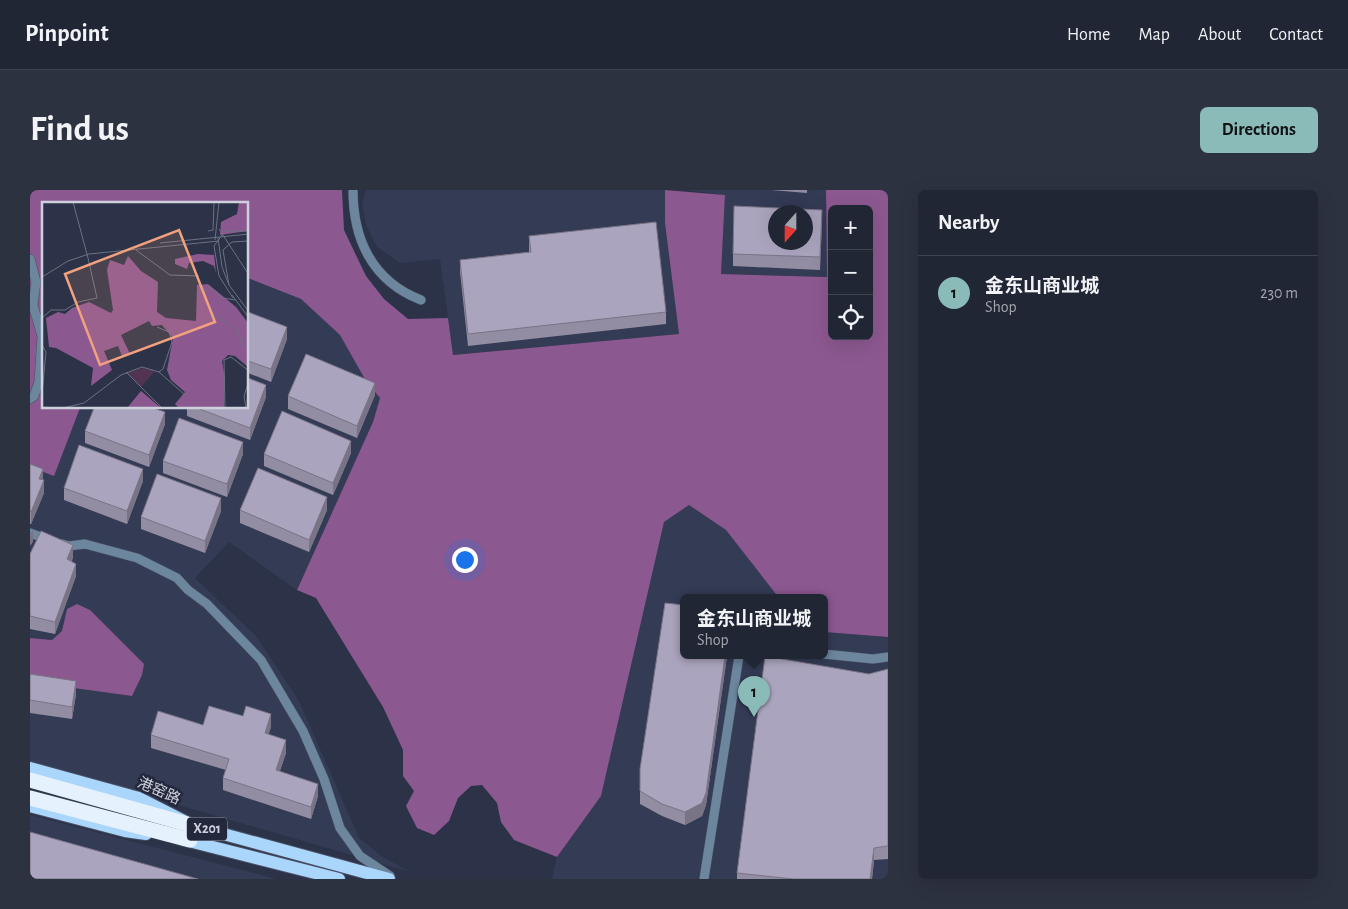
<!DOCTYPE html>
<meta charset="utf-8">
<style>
:root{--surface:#212635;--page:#2d3241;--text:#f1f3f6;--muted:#a2a5ad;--line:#3e4350;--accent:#8bbbb9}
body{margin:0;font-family:"Alegreya Sans","Noto Sans SC",sans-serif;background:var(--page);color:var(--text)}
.controls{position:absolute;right:15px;top:15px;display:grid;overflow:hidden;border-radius:8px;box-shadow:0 5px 20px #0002}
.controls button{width:45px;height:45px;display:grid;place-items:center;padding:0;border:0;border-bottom:1px solid var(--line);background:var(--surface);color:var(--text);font:25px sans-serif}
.compass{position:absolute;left:738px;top:15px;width:45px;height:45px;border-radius:50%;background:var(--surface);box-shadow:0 5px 20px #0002;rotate:201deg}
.you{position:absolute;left:434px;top:369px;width:18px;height:18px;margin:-12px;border:4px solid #fff;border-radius:50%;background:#1a73e8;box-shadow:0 0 0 8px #1a73e833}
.badge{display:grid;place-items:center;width:32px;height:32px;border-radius:50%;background:var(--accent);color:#111;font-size:16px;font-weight:700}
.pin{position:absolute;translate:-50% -41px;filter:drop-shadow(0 1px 2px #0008)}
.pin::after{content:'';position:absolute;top:26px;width:18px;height:15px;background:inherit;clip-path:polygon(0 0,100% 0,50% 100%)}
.popup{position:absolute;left:650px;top:404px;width:148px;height:65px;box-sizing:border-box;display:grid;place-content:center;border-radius:8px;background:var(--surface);filter:drop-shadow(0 1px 4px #0005);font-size:16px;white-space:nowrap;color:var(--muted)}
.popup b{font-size:19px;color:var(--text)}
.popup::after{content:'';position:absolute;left:50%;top:100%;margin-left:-10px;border:10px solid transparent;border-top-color:var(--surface)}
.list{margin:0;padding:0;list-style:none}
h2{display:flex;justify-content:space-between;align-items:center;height:65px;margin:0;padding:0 20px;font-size:21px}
h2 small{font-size:16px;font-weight:400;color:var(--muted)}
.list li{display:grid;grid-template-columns:32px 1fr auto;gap:15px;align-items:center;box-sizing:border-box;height:75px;padding:0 20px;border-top:1px solid var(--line)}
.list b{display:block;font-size:19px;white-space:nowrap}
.list p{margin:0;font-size:16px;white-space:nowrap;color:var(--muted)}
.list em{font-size:16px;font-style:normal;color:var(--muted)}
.icon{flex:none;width:28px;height:28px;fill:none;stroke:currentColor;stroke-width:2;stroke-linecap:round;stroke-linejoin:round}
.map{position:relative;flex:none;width:858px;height:689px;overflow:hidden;border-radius:8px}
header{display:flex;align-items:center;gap:30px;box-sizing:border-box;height:70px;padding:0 25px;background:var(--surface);border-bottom:1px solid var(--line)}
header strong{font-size:24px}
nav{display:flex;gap:28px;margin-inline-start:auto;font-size:18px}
.intro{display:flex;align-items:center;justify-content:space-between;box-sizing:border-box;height:120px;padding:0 30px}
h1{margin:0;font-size:35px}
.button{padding:12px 22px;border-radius:8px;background:var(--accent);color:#111;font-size:18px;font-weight:700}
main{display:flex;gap:30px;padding:0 30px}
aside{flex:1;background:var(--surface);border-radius:8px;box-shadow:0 5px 20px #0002}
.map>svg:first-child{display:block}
.built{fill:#343b55;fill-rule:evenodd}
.forest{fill:#8c5890;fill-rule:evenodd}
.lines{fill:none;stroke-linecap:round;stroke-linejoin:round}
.minor-casing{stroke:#494f62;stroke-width:10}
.major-casing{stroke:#494f62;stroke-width:14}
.highway-casing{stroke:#494f62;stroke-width:16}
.minor{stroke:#6b869d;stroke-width:9}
.major{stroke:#aad6fc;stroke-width:12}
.highway{stroke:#e5f2fd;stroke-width:15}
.wall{fill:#938da3}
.shaded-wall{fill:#787385}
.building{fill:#aba4be;stroke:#787385;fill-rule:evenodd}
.labels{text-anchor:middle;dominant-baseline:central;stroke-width:5;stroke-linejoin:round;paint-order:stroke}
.shield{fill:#23283c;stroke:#9a9ead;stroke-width:1}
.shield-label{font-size:14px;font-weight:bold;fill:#cdd1de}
.street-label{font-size:15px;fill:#cdd1de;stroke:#23283c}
.inset-road{fill:none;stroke:#6c7283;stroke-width:1}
.view{fill:#f1a17d;fill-opacity:0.15;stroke:#f1a17d;stroke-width:2.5}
.inset-edge{fill:none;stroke:#cdd1de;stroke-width:2.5}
</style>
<header>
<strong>Pinpoint</strong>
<nav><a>Home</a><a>Map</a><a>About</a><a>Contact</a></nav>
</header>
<div class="intro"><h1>Find us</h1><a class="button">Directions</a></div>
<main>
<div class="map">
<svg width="858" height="689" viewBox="0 0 858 689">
<rect width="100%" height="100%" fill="#2c3247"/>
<g class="built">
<path d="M336,0h299v33l14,111 -226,21 -13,-96 -40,4 -23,-16 -11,-22 -4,-20z"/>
<path d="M657,0h139l2,87 -107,-3 4,-79zM746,22h30v30h-30z"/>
<path d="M218,88l53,21 39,36 26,46 14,17 -7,24 -76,168 -68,-48 -34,36 61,58 43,65 60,137 22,18 29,16 -380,-110v-80l102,14 -65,-87 -5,22 -10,9 -22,-2v-171l24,8 26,-67h168z"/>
<path d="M659,315l37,25 53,68h-95v58h140v-24l64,5v242h-336l5,-22 44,-61 63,-274z"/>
<path d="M0,625l247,64h-247z"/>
</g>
<g class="forest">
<path d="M0,0h312l2,40 22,46 18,23 24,20 40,-1 5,37 226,-21 -14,-111v-33l60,5 -4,79 106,3 -1,-87h62v447l-64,-5v-34h-45l-53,-68 -37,-25 -25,17 -63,274 -44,61 -43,-17 -13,-18 -4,-19 -15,-18 -11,1 -13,12 -9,23 -15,14 -17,-7 -11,-22 8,-15 -11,-15v-26l-20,-43 -67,-109 -19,-8 76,-168 7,-24 -14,-17 -26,-46 -39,-36 -53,-21v-74h-204v204h36l-26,68 -24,-9zM802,19h37v127h-37z"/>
<path d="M47,414l13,6 54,54 -2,11 -10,21 -102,-14v-44l22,2 10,-9 5,-22z"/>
</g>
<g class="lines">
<defs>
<g id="minor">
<path d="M323,0c0,49 19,91 68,110"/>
<path d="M0,69l6,23 -3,23 9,31 -3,46 -5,14 -4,3"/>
<path d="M0,343l19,7"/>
<path d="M32,354l7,2 16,-2 52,14 40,20 11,12 19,14 54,56 42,71 21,48 16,49 20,28 30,20"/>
<path d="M794,464l49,5 15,-2"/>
<path d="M674,689l35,-223"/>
</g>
<g id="major">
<path d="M0,578l109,30 55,28 195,53"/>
<path d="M0,616l95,25 21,3"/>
<path d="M151,649l158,40"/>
</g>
<g id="highway">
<path d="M0,590l164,46"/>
<path d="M0,608l160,42"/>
</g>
</defs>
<use href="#minor" class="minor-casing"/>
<use href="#major" class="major-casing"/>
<use href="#highway" class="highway-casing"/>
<use href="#minor" class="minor"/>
<use href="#major" class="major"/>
<use href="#highway" class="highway"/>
</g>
<g class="wall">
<path d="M741,0h36v3z"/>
<path d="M792,32l-2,48 -87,-4v-12z"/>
<path d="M499,46l137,76v12l-198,22 -8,-74v-12l69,-8z"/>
<path d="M218,122l39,27 -16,43 -23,-9z"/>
<path d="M345,205l-18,43 -69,-29v-13z"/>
<path d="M236,207l-16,43 -63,-24v-8h61z"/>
<path d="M135,234l-16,43 -64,-24v-12z"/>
<path d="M321,263l-18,42 -69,-29v-12z"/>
<path d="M213,264l-16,43 -64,-24v-12z"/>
<path d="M0,274l13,16 1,13 -13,31h-1z"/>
<path d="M113,291l-16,43 -63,-24v-12z"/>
<path d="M210,320h87l-18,42 -69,-29z"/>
<path d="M191,321l-16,42 -64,-24v-12z"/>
<path d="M0,364l43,3 -1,4 4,15 -21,58 -25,-5z"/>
<path d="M654,466h43l-21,149 -4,11 -17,9 -23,-9 -22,-12v-35z"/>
<path d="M858,479v190l-14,1 -2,19h-135v-6l132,-199z"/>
<path d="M0,484l46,20 -4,25 -42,-6z"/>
<path d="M173,535l68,2 -3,8 18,18 -6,18 38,25 -7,23 -88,-29v-12l3,-8 -75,-22v-13z"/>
</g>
<g class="shaded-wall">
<path d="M257,137v12l-16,43v-13z"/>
<path d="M345,193v12l-18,43v-12z"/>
<path d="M236,195v12l-16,43v-12z"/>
<path d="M135,222v12l-16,43v-12z"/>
<path d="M321,251v12l-18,42v-12z"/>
<path d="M213,252v12l-16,43v-13z"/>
<path d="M13,279v12l-4,-2z"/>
<path d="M113,279v12l-16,43v-13z"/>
<path d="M14,290v13l-13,31v-12z"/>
<path d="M297,307v13l-18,42v-12z"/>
<path d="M191,308v13l-16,42v-12z"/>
<path d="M3,340v12l-3,4v-12z"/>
<path d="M43,355v12l-6,14v-12z"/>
<path d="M46,374v12l-21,58v-12z"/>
<path d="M695,466h2l-21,149 -4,11 -17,9v-13z"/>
<path d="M46,491v13l-4,25v-12z"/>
<path d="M241,524v13l-6,19v-13z"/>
<path d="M256,550v13l-10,29v-12z"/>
<path d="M288,594v12l-7,23v-12z"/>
<path d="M844,658v12l-2,19h-2z"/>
</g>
<g class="building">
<path d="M704,16l88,4 -2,47 -87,-3zM746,22h30v30h-30z"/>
<path d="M626,32l10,90 -198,22 -8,-74 71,-8 -2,-16z"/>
<path d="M218,122l39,15 -16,42 -23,-8z"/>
<path d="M276,164l69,29 -18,43 -69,-30z"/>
<path d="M218,188l18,7 -16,43 -53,-20h51z"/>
<path d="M64,218h59l12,4 -16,43 -64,-24z"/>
<path d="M252,221l69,30 -18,42 -69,-29z"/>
<path d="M149,228l64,24 -16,42 -64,-23z"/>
<path d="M49,255l64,24 -16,42 -63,-23z"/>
<path d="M0,274l13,5 -4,10 5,1 -13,32 -1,-1z"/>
<path d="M228,278l69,29 -18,43 -69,-30z"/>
<path d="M127,284l64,24 -16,43 -64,-24z"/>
<path d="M11,341l32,14 -6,14 9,5 -21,58 -25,-6v-62z"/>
<path d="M635,413l19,2v51h41l-19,137 -4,10 -17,9 -23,-8 -22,-13v-22z"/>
<path d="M735,466l104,18 19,-5v177l-14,2 -4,31h-77l-56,-6z"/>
<path d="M0,484l46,7 -4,26 -42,-7z"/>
<path d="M179,516l34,10 3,-10 25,8 -6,19 21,7 -10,30 42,14 -7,23 -88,-29 6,-19 -78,-24 7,-24 45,14z"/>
<path d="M0,642l168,47h-168z"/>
</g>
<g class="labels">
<rect class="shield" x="157" y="627.5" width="40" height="23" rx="4"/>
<g class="shield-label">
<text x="177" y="639">X201</text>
</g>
<g class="street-label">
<text transform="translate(129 601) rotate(24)">港窑路</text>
</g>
</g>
<g transform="translate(12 12)">
<rect width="206" height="206" fill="#2c3247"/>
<path d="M100,166l13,3 -14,16 -14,-14z" fill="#513452"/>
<path d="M197,0h9v29l-28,4 1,-13 16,-8zM156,52l16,1 2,18 -2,-7 -11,-5 -14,2 -2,6 -12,-5v-5zM86,54l13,15 17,11 -1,30 9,6 30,3 1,-36 11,-1 28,23 12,16v44l-13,-11 -7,-1 -6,6 3,18 -1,29h-45l-4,-4 10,-12 -14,-12 -4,-10 6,-32 -11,-13 -10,1 -3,-5 -28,14 9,19 -8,2 -4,-10 -14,5 8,19 -21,16 2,-18 -37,-20 -7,-1 -3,-29 12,-6 7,2 7,-6 17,-6 22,11 2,-3 -6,-40 3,-10 14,5zM99,189l20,17h-34z" fill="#8c5890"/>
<path class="inset-road" d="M31,0l15,56M177,27l30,46M166,29l5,-1 1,-28M176,36l4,29 7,18 20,27M173,38l4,-38M118,41l89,-9M94,48l34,25 29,1M0,75l26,-16 21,-7 130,-13M187,83l-6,-35 9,-8 17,-1M190,93l17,23M191,96l-14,-22 -5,-30 11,-15h24M193,98l-12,-2 -14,-11 -6,7 9,20 25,15 5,15 7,3M0,116l9,-8h14l13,-8 19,-4 -9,-40M115,125l12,5 3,10 -9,27 -4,3M0,143l4,7 -4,42M84,170l36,36M0,205l15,1M21,206l21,-5 37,-28 21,-8 17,5 26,23M183,206l-1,-48 7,-3 18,14M204,206l-2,-12 5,-15"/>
<path class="view" d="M137,28l36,92 -115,43 -35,-91z"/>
<rect width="206" height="206" class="inset-edge"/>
</g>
</svg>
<div class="controls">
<button>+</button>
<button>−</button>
<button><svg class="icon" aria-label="locate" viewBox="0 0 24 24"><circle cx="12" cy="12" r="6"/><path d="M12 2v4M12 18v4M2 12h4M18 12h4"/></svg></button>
</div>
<svg class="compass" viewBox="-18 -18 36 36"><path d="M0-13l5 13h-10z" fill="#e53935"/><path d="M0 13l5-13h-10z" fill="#a2a5ad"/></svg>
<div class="you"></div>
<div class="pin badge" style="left:724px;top:527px">1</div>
<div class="popup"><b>金东山商业城</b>Shop</div>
</div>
<aside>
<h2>Nearby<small></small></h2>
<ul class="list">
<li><span class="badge">1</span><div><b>金东山商业城</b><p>Shop</p></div><em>230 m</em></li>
</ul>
</aside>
</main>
